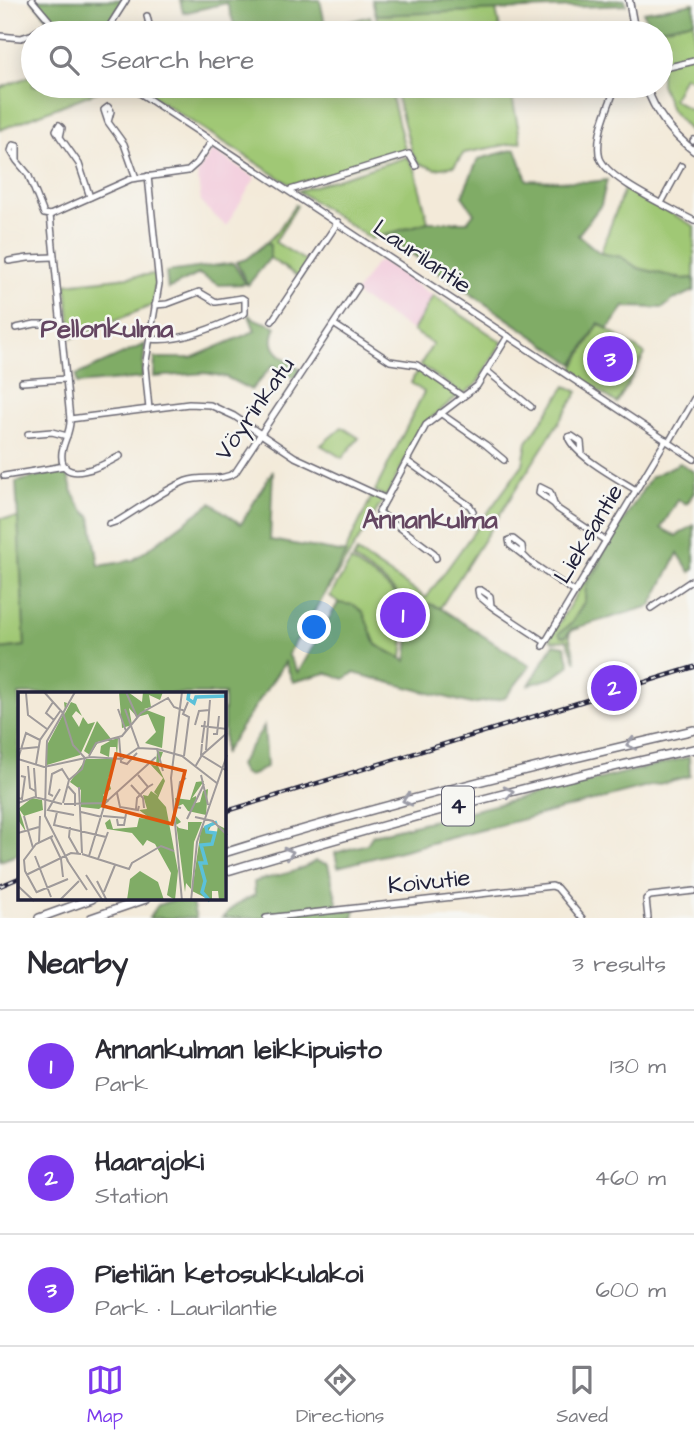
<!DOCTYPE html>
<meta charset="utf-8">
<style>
:root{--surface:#fff;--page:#f2f2f3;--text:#2b2b33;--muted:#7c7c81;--line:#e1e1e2;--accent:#7c3aed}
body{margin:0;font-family:"Architects Daughter",sans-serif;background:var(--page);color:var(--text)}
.you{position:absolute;left:315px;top:628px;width:24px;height:24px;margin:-18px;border:5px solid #fff;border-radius:50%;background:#1a73e8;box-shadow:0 0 0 10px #1a73e833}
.badge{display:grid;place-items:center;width:46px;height:46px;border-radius:50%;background:var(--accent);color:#fff;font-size:23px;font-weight:700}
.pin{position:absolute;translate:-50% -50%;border:4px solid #fff;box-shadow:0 2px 7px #0006}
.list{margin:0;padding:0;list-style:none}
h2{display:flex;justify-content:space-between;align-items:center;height:91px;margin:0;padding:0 28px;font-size:30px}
h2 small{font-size:23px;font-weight:400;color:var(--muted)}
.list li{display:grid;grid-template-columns:46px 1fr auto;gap:21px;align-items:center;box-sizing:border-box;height:112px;padding:0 28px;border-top:2px solid var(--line)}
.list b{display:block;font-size:26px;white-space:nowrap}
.list p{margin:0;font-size:23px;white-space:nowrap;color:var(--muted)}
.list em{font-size:23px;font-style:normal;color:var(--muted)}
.icon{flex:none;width:38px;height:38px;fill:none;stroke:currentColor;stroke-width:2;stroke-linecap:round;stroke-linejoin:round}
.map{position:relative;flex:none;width:694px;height:918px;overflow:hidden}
.search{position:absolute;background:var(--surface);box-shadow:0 4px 18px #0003;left:21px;right:21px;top:21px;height:77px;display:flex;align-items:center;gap:18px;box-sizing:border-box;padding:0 24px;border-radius:38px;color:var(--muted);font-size:26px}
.sheet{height:427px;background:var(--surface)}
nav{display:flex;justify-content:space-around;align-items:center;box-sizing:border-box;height:98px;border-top:2px solid var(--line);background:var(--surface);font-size:19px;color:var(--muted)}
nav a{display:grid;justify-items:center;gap:4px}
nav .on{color:var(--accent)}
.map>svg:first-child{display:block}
.built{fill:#f3cfde}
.green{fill:#a0c874;stroke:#617558;stroke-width:2}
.forest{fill:#80ac66;stroke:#516750;stroke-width:2}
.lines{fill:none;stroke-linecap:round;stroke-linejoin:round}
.minor-casing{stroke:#6b6872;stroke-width:8}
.major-casing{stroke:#6b6872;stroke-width:9}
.highway-casing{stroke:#6b6872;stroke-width:10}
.minor{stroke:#fff;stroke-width:5}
.major{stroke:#fff;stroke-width:6}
.highway{stroke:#fff;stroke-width:7}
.rail-casing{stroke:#22223b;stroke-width:4.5}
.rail{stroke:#f6f6f2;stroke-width:2;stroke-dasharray:5;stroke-linecap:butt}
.oneway{stroke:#9c9ca7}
.labels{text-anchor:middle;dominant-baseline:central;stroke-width:5;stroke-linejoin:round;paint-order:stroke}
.shield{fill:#f6f6f2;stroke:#626272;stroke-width:2}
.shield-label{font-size:23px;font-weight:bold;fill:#22223b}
.street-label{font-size:24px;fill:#22223b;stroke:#f6f6f2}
.neighbourhood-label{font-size:26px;font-weight:bold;fill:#644661;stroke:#f6f6f2}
.inset-river{fill:none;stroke:#5bc1d9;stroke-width:3.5}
.inset-road{fill:none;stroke:#9f9a9a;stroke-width:2}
.view{fill:#de560e;fill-opacity:0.15;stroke:#de560e;stroke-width:3.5}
.inset-edge{fill:none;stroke:#22223b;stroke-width:3.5}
</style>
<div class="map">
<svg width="694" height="918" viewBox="0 0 694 918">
<rect width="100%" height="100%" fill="#f6f6f2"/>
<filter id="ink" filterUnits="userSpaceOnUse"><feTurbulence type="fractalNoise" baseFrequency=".0143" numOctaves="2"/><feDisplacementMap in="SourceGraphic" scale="14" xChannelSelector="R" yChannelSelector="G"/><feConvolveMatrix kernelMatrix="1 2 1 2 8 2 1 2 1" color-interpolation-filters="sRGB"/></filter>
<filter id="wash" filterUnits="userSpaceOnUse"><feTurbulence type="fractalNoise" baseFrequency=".00686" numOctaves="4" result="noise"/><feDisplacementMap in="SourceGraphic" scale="28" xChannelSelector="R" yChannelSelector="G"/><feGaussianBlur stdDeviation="1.57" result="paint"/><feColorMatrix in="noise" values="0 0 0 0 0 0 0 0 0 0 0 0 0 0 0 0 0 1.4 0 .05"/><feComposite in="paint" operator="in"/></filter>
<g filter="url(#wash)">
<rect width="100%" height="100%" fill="#f3ead9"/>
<g class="built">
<path d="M213,150l42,28 -29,48 -20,-18 -5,-7 -4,-28z"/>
<path d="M381,261l52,35 -20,35 -58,-37 21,-31z"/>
</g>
<g class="green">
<path d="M496,10l5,23h-121l-4,-18z"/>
<path d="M370,16l5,17h-64z"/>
<path d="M694,21v60l-10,-5 -11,23 21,13v24l-23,-26 -10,-26v-51h-9v-3z"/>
<path d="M33,75v11h78l-111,44v-42z"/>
<path d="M157,86h232l17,67 -115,32 -147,-94z"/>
<path d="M394,86h116l11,56 -57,11 -10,13 -19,3 -17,-6 -6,-10z"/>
<path d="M407,157l8,12 13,53 -57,17 -73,-48z"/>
<path d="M625,187l69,39v52l-12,1 -44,-11 -17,-11 -21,-3z"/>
<path d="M295,205l2,1 -22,36 34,21 -9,15 -30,-20v-13l-3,-3 10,-10z"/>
<path d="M156,274l-3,31 -81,33 -6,-54z"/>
<path d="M433,296l69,46 -26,43 -13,9 -43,-29 13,-21 -20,-13z"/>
<path d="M599,324l46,30 -28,49 -46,-31z"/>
<path d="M418,368l41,27 -35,29 -38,73 -11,-6 49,-99 -13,-9z"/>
<path d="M566,386l12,6 -138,216 -12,-4 -12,7 -33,-31 -30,-21 4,-7 69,46 97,-134 4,-22z"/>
<path d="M342,427l17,11 -17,20 -21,-13z"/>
<path d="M373,494l11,5 -61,98z"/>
<path d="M0,518h18l7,128 -25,3z"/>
<path d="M611,537l-10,21v6l-7,8 -9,22v7l-14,23 -11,9 5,4 6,-8 9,-1 -9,3 -2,4 7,26h-1l-8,-21 -15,1 -2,-3z"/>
<path d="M351,561l30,20 34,31 -10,17 -3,30 -26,-14 -14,-33 -8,-7h-12l-12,-9z"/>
</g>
<g class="forest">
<path d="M32,0h92l-21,33h-42z"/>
<path d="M180,0h140l6,29 -15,4h-74l-10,-30 -44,10z"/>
<path d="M372,0h253l1,5 -250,10z"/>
<path d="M694,3v18l-42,9 -9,-18z"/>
<path d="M516,149l11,31 63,2 17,-2 -6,25 -23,30 22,18 21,4 17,11 44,11 12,-1v13l-21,9 -10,8 -39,-1 -16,22 -9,-6 -25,41 -190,-129 44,-13h39l7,-9 -12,-17 16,-37z"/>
<path d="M267,242l3,3v13l-22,27 -12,-23 10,-3z"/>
<path d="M233,263l13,21 -27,1 -20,-11 -31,15 -2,-17z"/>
<path d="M249,315c11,9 18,6 27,12 -11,24 7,29 24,43l-6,9 -21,-14 -22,25 -25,-13 -21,-4 -51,4 1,-19h36l64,-27z"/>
<path d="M145,344l-3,34 -65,6 -1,-9z"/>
<path d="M680,463l14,9v20l-7,12 -9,-4 -17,28 15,8 18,-11v44l-4,3 -12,-19 -27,53 -80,23 -6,8h-4l-2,-4 12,-9 14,-23 1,-16 15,-21v-6l11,-20 39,-61z"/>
<path d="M66,469c6,19 8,35 25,48l8,49 34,-6 78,-57 30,21 32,-54 -3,70 76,13 -23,44 -35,57 10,19 40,-70 16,2 9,7 13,33 30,16c5,-26 -2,-41 24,-57l10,4 90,58 -25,32 -34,6 -117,-31 -10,6 -18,-6 -33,9 -8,-20 -61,91v-59h-205v160l-19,7v-212l25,-3 -9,-164z"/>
<path d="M554,644l11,2 5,19 -16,12 -25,8z"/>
<path d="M264,726l3,40c-12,8 -21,17 -28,-1z"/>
<path d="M689,757l1,19 -352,91 -3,-14 32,-9 6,-9z"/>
<path d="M315,861l13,3 11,47 16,-2 -2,9h-131l13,-13 20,-10 -1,-13c21,-7 44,-9 61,-21z"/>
<path d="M176,899h15l5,19h-47l9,-13z"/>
</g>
</g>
<g filter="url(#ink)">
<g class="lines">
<defs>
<g id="minor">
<path d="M32,0l28,33"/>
<path d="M147,16l4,17"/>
<path d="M34,33l16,-10"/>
<path d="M105,33l21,-33"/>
<path d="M0,36l21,2 12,-4"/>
<path d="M661,69l33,-8"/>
<path d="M129,86l565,373"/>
<path d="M616,86c-7,20 -20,46 -17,68 2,24 74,55 95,67"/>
<path d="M108,122l-4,-12 4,-3 3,4 -3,11 16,22 12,34"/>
<path d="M60,137l-4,-7 3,-5 3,3 -2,9 19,27 11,33"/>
<path d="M693,141l1,-1"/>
<path d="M17,161l-6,-10 2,-6 4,1v15l11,13 16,40 6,1"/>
<path d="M148,176l11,108 -14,83 4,42"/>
<path d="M290,190l119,-36 7,12"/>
<path d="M661,203l20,-37"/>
<path d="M9,261l19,-3 26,-1"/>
<path d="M272,321l66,-99"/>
<path d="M335,325l55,36 27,4 45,31"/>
<path d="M16,328l19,-4h26"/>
<path d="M150,339c29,4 69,-13 95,-26v-13l-3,-2 -26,4 -17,-10 -32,12 -12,1"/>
<path d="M487,371l44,36"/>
<path d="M22,382l44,-3"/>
<path d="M440,413l46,32 18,15"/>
<path d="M70,419l119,-15 21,1 24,11 61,41 91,42"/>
<path d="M28,434l24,-2 15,4"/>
<path d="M669,442l25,-43"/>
<path d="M582,453l-1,-11 -9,-6 -4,1c7,19 50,42 68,53"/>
<path d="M120,456c-14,8 -62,33 -58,-4 2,-12 9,-21 8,-33l-20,-204 81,-36 57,-8 9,-8 15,-22"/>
<path d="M407,461l63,45 3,5"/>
<path d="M4,476l61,-10"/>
<path d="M554,504l-15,-11 1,-6 10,5 4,12 4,5 48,32"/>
<path d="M109,524l9,-3c22,-13 44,-30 68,-40 17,-6 34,1 49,-8l123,-186"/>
<path d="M523,555l-13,-10 -1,-5 4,-1 9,7 1,9 6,6 46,31"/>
<path d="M436,558l-2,-5 -55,-41 47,-87 51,-39 31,-50"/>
<path d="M491,606l-12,-10 -1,-6h3l9,6 1,10 7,5 47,31"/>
<path d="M651,608l43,-29"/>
<path d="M543,646l123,-206"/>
<path d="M266,918l286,-32 5,2 25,30"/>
<path d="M648,918l-2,-19 4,-3 44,-5"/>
</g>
<g id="major">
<path d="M629,0l6,33"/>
<path d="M646,86c9,27 26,48 48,65"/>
</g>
<g id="highway">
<path d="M224,853c155,-48 312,-87 470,-123"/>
<path d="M224,872c155,-47 311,-89 470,-123"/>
<path d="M39,918l53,-19"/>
<path d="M91,918l55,-19"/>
</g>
</defs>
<use href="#minor" class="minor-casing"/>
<use href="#major" class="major-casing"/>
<use href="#highway" class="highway-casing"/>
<use href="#minor" class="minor"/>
<use href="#major" class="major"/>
<use href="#highway" class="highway"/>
<defs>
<g id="rail">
<path d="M224,812l470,-145"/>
<path d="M0,886l19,-8"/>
</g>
</defs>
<use href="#rail" class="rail-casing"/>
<use href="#rail" class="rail"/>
</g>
<defs><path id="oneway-chevron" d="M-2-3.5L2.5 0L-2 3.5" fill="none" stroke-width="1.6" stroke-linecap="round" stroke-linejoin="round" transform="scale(1.75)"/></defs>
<g class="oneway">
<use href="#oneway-chevron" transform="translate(631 744) rotate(167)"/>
<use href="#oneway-chevron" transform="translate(509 792) rotate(-14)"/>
<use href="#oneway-chevron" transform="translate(407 800) rotate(166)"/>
<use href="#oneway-chevron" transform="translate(289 853) rotate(-17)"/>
</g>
</g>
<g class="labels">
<rect class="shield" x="442" y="786.5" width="32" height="39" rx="5"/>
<g class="shield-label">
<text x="458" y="806">4</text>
</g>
<g class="street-label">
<text transform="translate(422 257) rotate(34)">Laurilantie</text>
<text transform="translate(255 409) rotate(-55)">Vöyrinkatu</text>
<text transform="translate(589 534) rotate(-59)">Lieksantie</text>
<text transform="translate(429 882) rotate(-6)">Koivutie</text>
</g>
<g class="neighbourhood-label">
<text x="107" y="329">Pellonkulma</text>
<text x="430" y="520">Annankulma</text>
</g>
</g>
<g transform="translate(18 692)">
<rect width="208" height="208" fill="#f3ead9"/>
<path d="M101,0h9l14,10 1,-10h20l-3,8 -11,-5 2,12 -7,2 21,8 -3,31 -17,-5 11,-11 -8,-18 -11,3 -8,-9 3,17 -10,3zM46,10l3,1 -3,12 7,-13 5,2 6,12 -6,-5 -4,5 7,11 4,-10 5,7 7,-2 -15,33 -33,10v-20l18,-34zM79,29l15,19 6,-2 -1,20 -1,-11h-6l-1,10 -9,-4 1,-7 9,-5h-11l-9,14 -6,-4zM139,59l6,1 -5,14 7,15 -7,17 8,9 12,64 -3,29 -8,-5 4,-22 -16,-29 -8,-4 -4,6 -11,-13 -25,-4 -2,-6 5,-4 3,10 24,-2 2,-9 12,1 -12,-9 8,-1 -4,-14 5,1 3,-5 7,5 -4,-4 9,-14 -13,-14 6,2zM68,67h29l-7,20 3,10 -8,6 6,6 -10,8 -18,-2v-17l-11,-8zM186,89l-12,17 4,-2v7l4,-1 3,-11 5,-2 -2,26 -18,-4 -5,-7 -7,3 -1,-9 15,2 6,-18zM14,106l10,2 1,10 -19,6 -5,-7 7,23 -8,-12v-11zM157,123l6,7 -5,3 3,3 9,2v-8h14l-8,20 -3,47 -5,-6 -1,9zM195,130l-5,10h9l1,-7 8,4 -2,71h-5l-1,-9h-6v10l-20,-10 9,-62zM122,179l18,11 6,18h-37l3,-21z" fill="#80ac66"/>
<path class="inset-river" d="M171,0l-1,7 6,4 2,-6 31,-1M192,209l-8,-9 3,-11 -5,-18h6l-5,-18 11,-1 3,-11 -8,-1 -1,-5 11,-5"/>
<path class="inset-road" d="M26,0l19,21 10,32 12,13 -3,11 -13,11M108,0l11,25M8,1l2,22 19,14M35,10l-7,11 8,7M100,17l8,22M108,20l-1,-3 14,39M177,33l4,-14 11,-1M183,34l26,3M195,42h4l2,-18M101,45l2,25 6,2 10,-11M184,51l3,-22M184,52l-1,11 26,16M0,57l21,-2M139,57l6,22M188,58l4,-50M71,64l7,-13 26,-7 19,-23 27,-15 6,9 11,4M166,64l5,-39 -6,-3 5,-12M0,67l8,-26 14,7M0,67l26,8 46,-10 32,2 16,-11 19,1 25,7 36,28M18,72l4,-24 21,-30M10,74l2,22 5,3M28,75l1,-26 28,-49M28,75l-1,49 23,45M177,75l7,-12 25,-22M16,76l2,29M120,83l10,12 5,-3M183,83l7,30M49,93l8,9v12M113,93l12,13 1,10M61,95l3,66M42,97l-12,21 26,5M99,101l3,14 18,3 1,-4M35,104l-4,-2 3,-20 10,-5 7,11M0,106l4,1 3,-22 -4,-1M0,111l17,-6 27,7M45,111l6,-23M46,112l41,-1 51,-46M163,116l-5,-1 4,-25 6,-4M118,117l1,-11 11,-11M39,120l-3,13 52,12M63,120l21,5M6,124l9,32M85,124l23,2M177,125l18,4 14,14M99,127l1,6h6l2,-11M169,127l17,-35M52,135l-1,10 9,16M0,141l21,-6M33,146l10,21 2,18M21,151l1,-27M64,162l47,15 3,-6 29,-17 13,5M17,164l16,41M71,164l16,-53M80,167l10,-27M49,168l20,30M8,183l45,-22 10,1M68,183l17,26M79,189l10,20M0,194l16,15M19,200l31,-13M86,200l11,-27M19,201l-12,-22 -1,-11 12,-16 17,-8M41,209l20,-20M164,209l-11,-123 11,-86M173,209l6,-59 30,-87"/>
<path class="view" d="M98,62l69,17 -13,53 -69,-18z"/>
<rect width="208" height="208" class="inset-edge"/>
</g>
</svg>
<div class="you"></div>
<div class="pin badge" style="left:403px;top:615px">1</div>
<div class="pin badge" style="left:614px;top:688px">2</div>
<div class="pin badge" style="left:610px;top:359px">3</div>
<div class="search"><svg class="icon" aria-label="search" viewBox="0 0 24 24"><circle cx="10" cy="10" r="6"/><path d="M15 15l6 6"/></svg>Search here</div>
</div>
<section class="sheet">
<h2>Nearby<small>3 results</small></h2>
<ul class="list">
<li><span class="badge">1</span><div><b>Annankulman leikkipuisto</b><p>Park</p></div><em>130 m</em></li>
<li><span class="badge">2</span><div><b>Haarajoki</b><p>Station</p></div><em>460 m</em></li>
<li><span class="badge">3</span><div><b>Pietilän ketosukkulakoi</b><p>Park · Laurilantie</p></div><em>600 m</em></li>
</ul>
</section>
<nav>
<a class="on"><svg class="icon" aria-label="map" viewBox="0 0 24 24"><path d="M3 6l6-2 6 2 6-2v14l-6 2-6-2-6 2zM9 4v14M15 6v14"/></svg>Map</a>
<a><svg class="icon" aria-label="directions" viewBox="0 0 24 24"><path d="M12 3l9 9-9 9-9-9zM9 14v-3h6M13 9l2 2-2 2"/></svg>Directions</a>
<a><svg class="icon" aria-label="saved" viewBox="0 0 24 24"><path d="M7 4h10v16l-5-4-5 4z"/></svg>Saved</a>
</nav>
